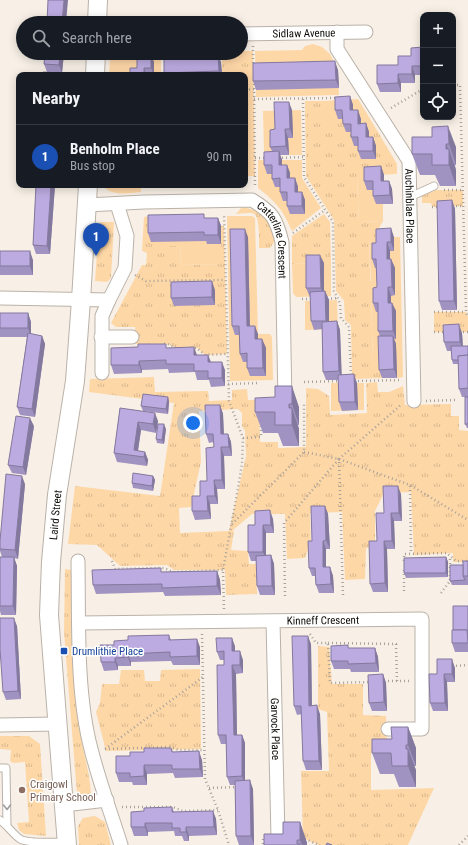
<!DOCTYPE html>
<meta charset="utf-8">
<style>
:root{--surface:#171b24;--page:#20242c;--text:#f1f3f6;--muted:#9ea1a6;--line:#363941;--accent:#ea580c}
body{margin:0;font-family:"Roboto Condensed",sans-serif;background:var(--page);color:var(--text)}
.controls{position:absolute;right:12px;top:12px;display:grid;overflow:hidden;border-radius:8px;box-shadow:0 2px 10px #0003}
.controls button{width:36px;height:36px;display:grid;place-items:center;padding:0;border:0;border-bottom:1px solid var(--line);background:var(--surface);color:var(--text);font:20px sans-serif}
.you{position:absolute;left:193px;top:423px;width:14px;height:14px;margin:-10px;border:3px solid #fff;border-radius:50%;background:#1a73e8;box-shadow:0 0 0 6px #1a73e833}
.badge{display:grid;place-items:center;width:26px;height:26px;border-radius:50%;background:var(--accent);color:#fff;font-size:13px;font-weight:700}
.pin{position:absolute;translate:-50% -33px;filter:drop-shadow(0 1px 2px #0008)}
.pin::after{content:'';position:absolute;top:21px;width:14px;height:12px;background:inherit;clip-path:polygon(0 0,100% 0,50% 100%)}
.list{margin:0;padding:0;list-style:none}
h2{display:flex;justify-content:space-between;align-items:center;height:52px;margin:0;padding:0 16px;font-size:17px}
h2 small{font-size:13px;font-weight:400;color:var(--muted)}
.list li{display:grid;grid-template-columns:26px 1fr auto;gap:12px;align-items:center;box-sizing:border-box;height:64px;padding:0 16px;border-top:1px solid var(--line)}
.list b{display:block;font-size:15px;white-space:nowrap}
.list p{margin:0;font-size:13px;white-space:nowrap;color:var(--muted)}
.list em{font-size:13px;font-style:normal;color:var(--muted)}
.icon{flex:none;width:22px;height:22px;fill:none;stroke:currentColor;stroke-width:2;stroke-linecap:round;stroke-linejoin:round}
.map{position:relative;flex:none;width:468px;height:845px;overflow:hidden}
.search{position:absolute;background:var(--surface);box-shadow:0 2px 10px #0003;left:16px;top:16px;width:232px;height:44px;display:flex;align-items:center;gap:10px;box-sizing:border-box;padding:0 14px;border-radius:22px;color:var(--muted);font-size:15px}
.panel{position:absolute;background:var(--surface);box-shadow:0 2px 10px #0003;left:16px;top:72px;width:232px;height:116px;border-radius:8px}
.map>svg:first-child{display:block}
.grass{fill:url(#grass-tufts);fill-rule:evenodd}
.garden{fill:#fed7a7}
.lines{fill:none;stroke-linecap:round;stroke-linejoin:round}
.lane-casing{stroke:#bab2a8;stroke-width:9}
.street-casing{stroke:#bab2a8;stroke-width:15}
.secondary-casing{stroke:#bab2a8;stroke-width:20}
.path{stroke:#a8a29a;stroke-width:2.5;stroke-dasharray:1 3;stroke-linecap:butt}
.lane{stroke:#fff;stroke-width:7}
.street{stroke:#fff;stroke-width:13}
.secondary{stroke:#fff;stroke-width:18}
.wall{fill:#a193c1}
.shaded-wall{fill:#83789d}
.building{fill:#bbabe0;stroke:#83789d}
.oneway{stroke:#9e9d9c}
.transit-dot{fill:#1a4fb4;stroke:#fefefe;stroke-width:1.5}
.education-dot{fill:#8d6e63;stroke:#fefefe;stroke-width:1.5}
.labels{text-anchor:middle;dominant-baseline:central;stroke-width:3;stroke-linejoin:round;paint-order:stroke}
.street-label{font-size:11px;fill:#0d0b08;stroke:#fefefe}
.transit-label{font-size:11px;fill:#164399;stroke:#fefefe;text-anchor:start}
.education-label{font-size:11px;fill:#785e54;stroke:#fefefe;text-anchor:start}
</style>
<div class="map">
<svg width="468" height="845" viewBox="0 0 468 845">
<defs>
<pattern id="grass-tufts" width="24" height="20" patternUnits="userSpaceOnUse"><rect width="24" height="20" fill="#fed7a7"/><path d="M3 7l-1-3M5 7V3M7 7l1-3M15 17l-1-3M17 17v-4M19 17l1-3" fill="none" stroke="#d8b78e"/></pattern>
</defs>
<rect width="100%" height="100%" fill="#f8f0e6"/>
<g class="grass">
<path d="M241,51h12l2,125h-10v-101h-23v-22h19z"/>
<path d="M305,101h17l1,18h23l8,13v14h15v-14h9l19,32v10l-40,2 2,46 24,-1 -4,7v9h-10l4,125 8,-1 1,17 -30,1 -1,-54 -6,-5 -1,-19 -8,-10 -2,-71 -28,-44z"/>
<path d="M436,190h27v16l-31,1 -1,-4h-9v-7z"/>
<path d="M242,207c22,4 31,11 33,34l-5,7h-11c0,-7 1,-31 -5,-34 -4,-2 -13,0 -18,0z"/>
<path d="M324,214l6,8 1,41 -39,1v-28z"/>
<path d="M151,216v26l14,-1 1,5h14l1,19 40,-1v-38h3l3,128 -22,1 -8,-7h-21l-8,-4h-32l-1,-17h-19l-5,-4 31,-58h4l1,-12 -5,-2 2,-34z"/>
<path d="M102,222h12l-3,56 -4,4 -12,-1 4,-58z"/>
<path d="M434,312h32l2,5v15h-34z"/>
<path d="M154,377l1,15 53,-1 1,10 23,-1v-10l15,-1 1,11h11l1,42h18v6l28,-1v-59l12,1 11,7 1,19 37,-2 -1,-30 11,-1 1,10h11l14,-6 2,19 46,-1v12h8v14l9,1v131h-15v-9l-39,2 -3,-63 -27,1 -9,18v36l-9,1 -1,31 -20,1 -3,-68 -32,1 1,34h-2l-4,11 -18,1 -2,-45h-33l-20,17h2l-3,19 17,1 1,13h7l1,30 -31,1 -1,-25h-51l-7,-5 -47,1 -23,-21 -29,-1 7,-58 85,10 14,-93 -85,-11 1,-13zM238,409l4,4v13l3,5 1,25 -17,75 -49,2 -1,-25 12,-1 10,-45 -2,-51z"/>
<path d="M65,569l6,1c2,53 3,108 9,161 3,22 10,42 11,63l-5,3h-6l-3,-3 -13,-162z"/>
<path d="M318,646l11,1 3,37h31v31l23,1 1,36 -16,1v37l63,-2 -26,57h-89l-16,-7 -2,-67h28l-2,-59 -9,-3z"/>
<path d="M200,669l1,80 -95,2 -10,-39 4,-9 2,-19h17l2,-14h23l1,11h15l1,-11z"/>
<path d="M0,736h29l11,8 6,92 -22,-2 -5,-4 -2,-7 12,-1 -4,-60 -12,1 -3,-2 1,-11 -11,-1z"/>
<path d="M95,816l10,6 6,23h-32l-1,-19 5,-8z"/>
</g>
<g class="garden">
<path d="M313,44l9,3 8,7 8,16 1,25 -83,2 -1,-46 47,-1 3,-4z"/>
<path d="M113,53h48v22h-52l1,-17z"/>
<path d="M358,99l20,33h-17l-23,-27v14h-16v-18z"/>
<path d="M301,110l1,45h-38l-1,-44z"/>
<path d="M258,160h44v18l19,30 -29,23c-9,-21 -16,-29 -34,-43z"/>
<path d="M357,175h10l16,29v17l-24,1z"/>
<path d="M102,185h39v7c-14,1 -29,5 -39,-7z"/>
<path d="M227,216h25l3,2 3,116h12l2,3 1,43 -43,1z"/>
<path d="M369,237h31l3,140 -6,1 -1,-17 -23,1 -2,-65h-8l-3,-11 2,-4 9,-1z"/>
<path d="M165,241h42v3h14v20l-40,1 -1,-19h-15z"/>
<path d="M331,263v33l-35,1 -3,-4 -1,-29z"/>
<path d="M337,300l1,29 -33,1v-29z"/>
<path d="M331,383h33v27l-33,1z"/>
</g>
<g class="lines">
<defs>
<g id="lane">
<path d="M410,197l24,-11"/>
<path d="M0,768h6l1,57"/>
<path d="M0,820c8,6 12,13 20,19 8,5 37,3 47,3"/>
</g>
<g id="street">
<path id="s1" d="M337,32v17l72,112 5,240"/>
<path id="s2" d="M241,34l125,-2"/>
<path id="s3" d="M87,205l57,-3 108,-2c21,13 24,18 30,42l3,161"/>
<path d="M0,298l109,2 16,-32 2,-32 -10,-32"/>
<path d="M101,337h31"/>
<path d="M102,373v-57l7,-16"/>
<path d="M78,561c1,60 -2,131 13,188 8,32 20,64 30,96"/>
<path id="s4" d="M273,621l5,217"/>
<path id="s5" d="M79,623l343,-4v110h-34"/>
<path d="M0,725l57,-1"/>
<path d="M64,805l43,-5"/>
</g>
<g id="secondary">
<path d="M97,23l1,-23"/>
<path d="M95,75l1,-22"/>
<path id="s6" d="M67,845l-18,-230 2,-53 6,-67 18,-114 6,-81 7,-115"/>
</g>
</defs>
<use href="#lane" class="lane-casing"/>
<use href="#street" class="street-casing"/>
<use href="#secondary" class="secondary-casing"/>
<g class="path">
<path d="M253,46v19"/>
<path d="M254,80l1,107"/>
<path d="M453,85h7l6,227 2,5"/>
<path d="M245,90l9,-1"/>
<path d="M254,99l83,-1"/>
<path d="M303,99l1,78 29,45 1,69 6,12 1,15 8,9 2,50"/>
<path d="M391,108l32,-19"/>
<path d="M255,158h10"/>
<path d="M278,158l26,-1"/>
<path d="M444,190h19"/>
<path d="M452,206h11"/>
<path d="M432,207h7"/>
<path d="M293,233l32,-23"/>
<path d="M135,275l11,6 79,-1"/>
<path d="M302,299h12"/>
<path d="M327,299l11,-1"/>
<path d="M434,312h32"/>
<path d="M434,332h12"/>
<path d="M459,332h9"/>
<path d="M164,344h4l8,4"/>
<path d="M191,348h6l8,7 22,-1"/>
<path d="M354,381l47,-1"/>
<path d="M304,382l37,-1"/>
<path d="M228,384l32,-1"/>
<path d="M426,401l31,-1"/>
<path d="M243,438l18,-1v-13"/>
<path d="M304,452l35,7 71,26 58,35"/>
<path d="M410,486l1,68"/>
<path d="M232,524l72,-72v-49"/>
<path d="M112,561l3,8 49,-1 9,4 50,-2"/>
<path d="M404,561v-7l43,-1 9,8h12"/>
<path d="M404,570v24"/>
<path d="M441,593l9,-12v-24"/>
<path d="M343,595l-4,-136 63,-55"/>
<path d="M285,596l-1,-73 55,-64"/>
<path d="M224,609l-1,-39 15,-82 4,-24 1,-26 -14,-37 -5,-187"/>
<path d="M202,634l3,145 13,31 11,35"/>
<path d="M310,634l6,9h12l2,40 41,-1"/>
<path d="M328,643l68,1 1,37"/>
<path d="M452,666l16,-1"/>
<path d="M384,681h25"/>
<path d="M105,749l98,-72"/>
<path d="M105,749l65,-2 9,3h25"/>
<path d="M209,788l29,-1"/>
<path d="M122,807h51l10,4 35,-1"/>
<path d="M263,839v6"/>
<path d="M305,839l14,6"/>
<path d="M459,845l9,-9"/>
</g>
<use href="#lane" class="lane"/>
<use href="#street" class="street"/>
<use href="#secondary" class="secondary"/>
</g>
<g class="wall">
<path d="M423,47v28h-8v8h-14v9h-21l-3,-8 21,-19 13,-9z"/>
<path d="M453,47l3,9v19h-3z"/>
<path d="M45,53h19l-2,20 -15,-1 -3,-8z"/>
<path d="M154,62v13h-24l7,-7z"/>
<path d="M221,62l1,13h-57l-1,-2z"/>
<path d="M338,70l1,18 -83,2 -3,-9z"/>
<path d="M350,96l3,9v5l8,9v5l5,-1 3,9v5h4l3,9v13h-15l-3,-8v-5h-4l-3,-9v-5h-5l-3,-8v-5h-5l-3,-9z"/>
<path d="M292,110l1,28h-5l1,17h-9l2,5v5h5l3,8v5h5l3,9v5h4l3,8v14h-15l-3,-8v-5h-4l-3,-9v-5h-5l-3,-8v-5h-5l-3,-9 8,-14 -2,-4 5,-18z"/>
<path d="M432,137l24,10v18h-1l1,5v16h-16l-5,-11h-15l-8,-21z"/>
<path d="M381,166l3,9v6h5l3,8 1,15h-17l-3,-8v-6h-6l-3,-9z"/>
<path d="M36,185h19l-5,69h-14l-3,-9z"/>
<path d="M119,185h15l1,3h-15z"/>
<path d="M452,200l3,9 2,101h-15l-3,-9z"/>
<path d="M218,218l3,8v18h-14l-1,-3 -55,1 -3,-9z"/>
<path d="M248,237l2,89 8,8v5h4l4,9v28h-16l-3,-8v-6h-4l-3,-8 -1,-19h-4l-3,-9z"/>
<path d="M394,237v14h-4v8h1l4,9v27l-4,1v7h1l4,8v28h-2l2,5 1,34h-15l-3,-8 1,-34 -2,-5v-19h-2l-3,-9 4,-16v-19h-2l-3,-9 4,-16z"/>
<path d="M0,251l33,9v15h-33z"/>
<path d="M324,263v29l1,-1 4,9v22l8,-1 3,9 1,45 16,8 1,27 -16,1 -3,-9 -1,-22h-12l-3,-8 -1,-43 -8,1 -3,-9v-24h-1l-4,-9z"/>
<path d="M215,290v15l-41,1 -3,-8z"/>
<path d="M0,313h28l3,9v12l11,2 3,8 -10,73 -15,-2 -3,-8 10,-70h-27z"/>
<path d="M462,333l1,13h5v51h-6l-3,-8v-25h-6l-1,-4 -1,-9h-4l-3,-9z"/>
<path d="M167,348l30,7h11l3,7 14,8v16l-14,1 -2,-7h-12l-2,-8 -26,1 -1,-4 -26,1v3l-28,1 -3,-9z"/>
<path d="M168,397l1,5 -1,12 -25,-3 -2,-5z"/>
<path d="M275,397l24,10v18h-1l1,4v17h-16l-5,-13h-15l-8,-21z"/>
<path d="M468,397v31h-1l-2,-4z"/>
<path d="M220,405l3,9 1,20h4l3,8 1,14h-8l1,33h-8l1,15h-8l1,15 -16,1 -3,-9 8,-15 7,-15 7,-34v-5l-5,1 -3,-9z"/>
<path d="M120,408l38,13 -2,12 -15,-3 -3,21 7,1 3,8 -1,6 -30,-4 -3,-9z"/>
<path d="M34,426l-8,49 -14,-2 -4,-8z"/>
<path d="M166,429l-2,15 -7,-1 -1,-4z"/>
<path d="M153,476l2,4 -2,11 -20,-3 -1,-5z"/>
<path d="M25,484l-7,75 -4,-1 3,8 -1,49h-15l-1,-4v-54h2l-2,-6v-10z"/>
<path d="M401,494l1,27h-8l1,28h-8l1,43h-15l-3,-8 14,-71z"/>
<path d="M325,506l3,8 2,35h-4v18h4l3,9 1,17h-15l-3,-8 -1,-9h-3l-3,-8 3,-27z"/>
<path d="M273,519l1,14h-8v22h5l3,9 1,31h-15l-3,-9 -1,-25h-5l-3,-9 7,-27z"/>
<path d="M446,557l2,5v15l-42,1 -2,-5z"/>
<path d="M468,561v24h-16l-2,-4 13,-16z"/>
<path d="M217,571l3,9 1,15 -56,1 -2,-4 -67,2 -3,-9 69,-13z"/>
<path d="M468,606v46h-13l-3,-9 1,-13z"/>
<path d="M17,626l4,73 -15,1 -3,-8z"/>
<path d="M169,635l2,5 29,7v18h-27l-2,-4 -40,1v4h-13v4l-14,1 -3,-9 13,-17 14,-5z"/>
<path d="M311,644l1,61 8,9 2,56h-16l-3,-9 -1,-47 -5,1 -3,-9z"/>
<path d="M235,646v5l8,9v13l-7,1 1,61h5l3,8v38l8,8 1,56h-15l-3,-9 -1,-51h-5l-3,-8 -1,-33h-5l-3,-9 6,-70v-5h-4l-3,-8z"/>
<path d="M349,648h26l3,9 1,15h-28l-1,-3h-16l-3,-8z"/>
<path d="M455,668v14h-8l1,29h-15l-3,-8 7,-29z"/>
<path d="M383,674l3,9 1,28h-15l-3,-8z"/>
<path d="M408,727l8,21v18h-2l2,4v17h-17l-5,-13h-14l-8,-21z"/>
<path d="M171,748l2,4 29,8 1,17 -28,1 -2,-5 -26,1v11h-14l-1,-3h-13l-3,-9 14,-17 14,-4z"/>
<path d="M172,807l2,5 39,-1 3,8 1,16 -28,1v5h-5l-2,-5h-7l-1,-5 -26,1v4h-14l-3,-9 13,-16z"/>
<path d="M300,822l7,21v2h-43l19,-11z"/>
</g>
<g class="shaded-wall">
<path d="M64,0h4l-2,23h-4z"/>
<path d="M453,47l3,9v19l-3,-9z"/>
<path d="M60,53h4l-2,20 -3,-8z"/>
<path d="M151,54l3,8v13l-3,-7z"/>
<path d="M218,54l3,8 1,13h-2l-1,-4z"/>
<path d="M335,61l3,9 1,18 -3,-8z"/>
<path d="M412,66l3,9v8l-3,-9z"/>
<path d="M144,68l2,7h-2z"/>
<path d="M398,74l3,9v9l-3,-9z"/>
<path d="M350,96l3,9v14l-3,-9z"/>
<path d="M289,102l3,8 1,28 -3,-9z"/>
<path d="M358,110l3,9v13l-3,-8z"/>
<path d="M366,123l3,9v14l-3,-9z"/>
<path d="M448,126l8,21v18l-7,-21z"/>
<path d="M285,129l3,9 1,17 -3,-9z"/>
<path d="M373,137l3,9v13l-3,-8z"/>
<path d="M446,144l3,7v-2l7,21v16l-7,-21 -3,-16z"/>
<path d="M279,151l3,9v13l-3,-8z"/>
<path d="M287,165l3,8v14l-3,-9z"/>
<path d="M381,166l3,9v14l-3,-8z"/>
<path d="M295,178l3,9v13l-3,-8z"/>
<path d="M389,181l3,8 1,15 -3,-9z"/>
<path d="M51,185h4l-5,69 -3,-8z"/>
<path d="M302,192l3,8v14l-3,-8z"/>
<path d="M452,200l3,9 2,101 -3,-9z"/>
<path d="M218,218l3,8v18l-3,-9z"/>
<path d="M391,228l3,9v14l-3,-9z"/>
<path d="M245,229l3,8 2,97 -3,-8z"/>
<path d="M387,242l3,9v17l-3,-9z"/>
<path d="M30,251l3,9v15l-3,-9z"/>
<path d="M320,255l4,8v34l-3,-9z"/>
<path d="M391,259l4,9v27l-3,-8z"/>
<path d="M212,281l3,9v15l-3,-8z"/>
<path d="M388,287l3,9v15l-3,-8z"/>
<path d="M325,291l4,9v29l-3,-8z"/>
<path d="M392,303l4,8v28l-3,-8z"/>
<path d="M28,313l3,9v15l-3,-9z"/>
<path d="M337,321l3,9 2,50 -3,-9z"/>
<path d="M459,324l3,9 1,17 -3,-8z"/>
<path d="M255,326l3,8v14l-3,-9z"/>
<path d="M42,336l3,8 -10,73 -3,-8z"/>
<path d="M393,336l3,8 1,34 -3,-9z"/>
<path d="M262,339l4,9v28l-3,-8z"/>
<path d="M194,347l3,8h-3z"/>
<path d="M208,355l3,8 -3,-1z"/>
<path d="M139,361l3,9v3l-3,-8z"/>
<path d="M222,362l3,8v16l-3,-8z"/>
<path d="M354,374l3,9 1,27 -3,-8z"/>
<path d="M292,386l7,21v18l-7,-21z"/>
<path d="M168,397l1,5 -1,12 -2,-5z"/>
<path d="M289,404l3,7v-3l7,21v17l-7,-21z"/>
<path d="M220,405l3,9 1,28 -3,-8z"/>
<path d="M155,413l3,8 -2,12 -3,-9z"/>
<path d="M30,418l4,8 -8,49 -3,-8z"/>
<path d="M138,422l3,8 -4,26 -3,-6z"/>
<path d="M164,424l2,5 -2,15 -2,-4z"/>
<path d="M228,434l3,8 1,14 -3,-9z"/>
<path d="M221,447l3,9 1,33 -3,-9z"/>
<path d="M145,452l3,8 -1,6 -3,-9z"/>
<path d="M22,476l3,8 -7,75 -3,-9z"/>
<path d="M153,476l2,4 -2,11 -1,-5z"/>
<path d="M214,480l3,9 1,15 -3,-8z"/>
<path d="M398,486l3,8 1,27 -3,-8z"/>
<path d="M207,496l3,8 1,15 -3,-8z"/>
<path d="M325,506l3,8 2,35 -4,-9z"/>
<path d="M270,510l3,9 1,14 -3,-8z"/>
<path d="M391,513l3,8 1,28 -3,-8z"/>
<path d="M263,525l3,8v27l-3,-8z"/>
<path d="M323,541l3,8v27l-3,-9z"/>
<path d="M384,541l3,8 1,43 -3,-9z"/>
<path d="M271,555l3,9 1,31 -3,-9z"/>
<path d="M14,557l3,9 -1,49 -3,-9z"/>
<path d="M446,557l2,5v15l-2,-4z"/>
<path d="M330,567l3,9 1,17 -3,-9z"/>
<path d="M217,571l3,9 1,15 -4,-9z"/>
<path d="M14,618l3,8 4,73 -3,-8z"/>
<path d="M308,636l3,8 1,70 -3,-8z"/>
<path d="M232,638l3,8v14l-3,-9z"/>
<path d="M197,639l3,8v18l-3,-9z"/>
<path d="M375,648l3,9 1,15 -3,-9z"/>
<path d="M240,651l3,9v13l-3,-8z"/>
<path d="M128,654l3,8v4l-3,-9z"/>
<path d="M115,658l3,8v4l-3,-8z"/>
<path d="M452,659l3,9v14l-3,-8z"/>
<path d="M232,665l4,9 1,69 -3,-8z"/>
<path d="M383,674l3,9 1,28 -3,-9z"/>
<path d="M444,674l3,8 1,29 -3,-8z"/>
<path d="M317,705l3,9 2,56 -3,-9z"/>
<path d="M408,727l8,21v18l-8,-21z"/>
<path d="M242,735l3,8v42l-3,-9z"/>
<path d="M406,745l2,7v-3l8,21v17l-8,-21z"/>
<path d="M199,751l3,9 1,17 -3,-8z"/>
<path d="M144,765l3,9v11l-3,-9z"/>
<path d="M250,780l3,9 1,56 -3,-9z"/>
<path d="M213,811l3,8 1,16 -3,-8z"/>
<path d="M300,822l7,21v2h-5l-2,-5z"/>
<path d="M145,823l3,9v4l-3,-9z"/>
<path d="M186,827l3,9v5l-3,-9z"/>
</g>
<g class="building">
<path d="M48,0h16l-2,23h-15z"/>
<path d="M423,47v19h-11v8h-14v9l-21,1v-19h21v-9h13v-8z"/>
<path d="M45,53h15l-1,12 -15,-1z"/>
<path d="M137,54h14v14h-7v7h-14v-7h7z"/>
<path d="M218,54l1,17 -55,2v-18z"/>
<path d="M335,61l1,19 -83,1v-18z"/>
<path d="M43,72l16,1v2h-16z"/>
<path d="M350,96v14h8v14l8,-1v14h7v14h-15v-14h-7v-13h-8l-1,-14h-7v-13z"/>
<path d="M274,102h15l1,27h-5l1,17 -16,1v-17l5,-1z"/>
<path d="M448,126l1,18h-3v5h3v16h-17v-11h-20v-17h20v-10z"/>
<path d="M279,151v14h8v13h8v14h7v14h-15v-14h-7v-14l-8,1v-14h-8v-13z"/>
<path d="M381,166v15h8l1,14 -17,1v-15h-9v-14z"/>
<path d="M36,185h15l-4,61 -14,-1z"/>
<path d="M452,200l2,101h-15l-2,-100z"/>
<path d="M204,214v4h14v17h-14v-3l-56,1v-18z"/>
<path d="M391,228v14h-4v17h4l1,28h-4v16h4l1,28h-15v-28h-5v-15l4,-1 -1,-28h-4v-16h4v-14z"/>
<path d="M230,229h15l2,97h8v13h7l1,29h-16v-15l-7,1 -1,-28h-7z"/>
<rect x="0" y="251" width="30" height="15"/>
<path d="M306,255h14l1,33h-15z"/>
<path d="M212,281v16l-41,1v-16z"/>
<path d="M325,291l1,30h-15l-1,-29z"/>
<rect x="0" y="313" width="28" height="15"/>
<path d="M337,321l2,50 -16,1 -1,-50z"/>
<path d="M459,324l1,18h-16l-1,-17z"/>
<path d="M28,333l14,3 -10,73 -15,-2z"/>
<path d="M378,336h15l1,33 -15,1z"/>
<path d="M138,344h28v4l28,-1v8h14v7h14v16h-14v-7h-14v-7h-28v-4l-27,1v4h-28v-17l27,-1z"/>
<path d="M451,346h17v9l-10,1 1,4h-7z"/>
<path d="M468,355v33l-9,1 -1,-33z"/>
<path d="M354,374l1,28h-16l-1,-27z"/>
<path d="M275,386h17v18h-3v4h3v17h-17v-13h-20v-14l20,-1z"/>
<path d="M143,394l25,3 -2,12 -25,-3z"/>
<rect x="465" y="397" width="3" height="27"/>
<path d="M205,405h15l1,29h7l1,13h-8l1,33h-8l1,16h-8l1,15h-16v-15h8v-15h7l-1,-33 8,-1 -1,-13h-7z"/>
<path d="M120,408l35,5 -2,11 -15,-2 -4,28 11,2 -1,5 -30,-4z"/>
<path d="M16,416l14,2 -7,49 -15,-2z"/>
<path d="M158,424h6l-2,16 -6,-1z"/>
<path d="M133,473l20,3 -1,10 -20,-3z"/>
<path d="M6,474l16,2 -7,74 -15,-1v-8z"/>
<path d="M383,486h15l1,27h-8l1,28h-8l1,42 -15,1 -1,-43h8l-1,-28h8z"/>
<path d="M311,506h14l1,34 -3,1v26h7l1,17 -15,1 -1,-17h-6l-1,-27h4z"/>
<path d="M270,510l1,15h-8v27h-15v-27h7v-14z"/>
<path d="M271,555l1,31h-15l-1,-30z"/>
<path d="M0,557h14l-1,49h-13z"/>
<path d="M446,557v16h-42v-15z"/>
<rect x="463" y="561" width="5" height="15"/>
<path d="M450,565h13v11l2,4 -15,1z"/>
<path d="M161,568v4l56,-1v15l-55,2v-4l-69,1 -1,-15z"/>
<path d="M453,606h15v25l-1,-1h-14z"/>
<path d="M0,618h14l4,73 -15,1 -3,-43z"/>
<path d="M452,630h15l1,13h-16z"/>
<path d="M169,635v5l28,-1v17l-27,1v-5l-42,2v3l-13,1v4h-14l-1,-17h14v-4l14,-1v-4z"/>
<path d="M292,636h16l1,70 8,-1 2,56h-16l-2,-55h-7z"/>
<path d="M216,638h16v13h8v14h-8l2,70h8v41l-15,1 -1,-42h-8l-1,-70h7v-14l-7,1z"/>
<path d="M348,645v3h27l1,15 -28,1v-3h-17v-15z"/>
<path d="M437,659h15v15h-8l1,29h-15l-1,-29h8z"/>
<path d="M383,674l1,28 -15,1 -1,-28z"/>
<path d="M391,727h17v18h-2v4h2v17h-16l-1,-13h-19v-14h20z"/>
<path d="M144,748h27l1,4 27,-1 1,18h-28v-4h-28v11l-14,1v-4h-14v-17h14v-4h14z"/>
<path d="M250,780l1,56h-15l-1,-55z"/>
<path d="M172,807v5l41,-1 1,16h-28v5h-6v-4h-8v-5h-27v4h-14v-15l13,-1v-3z"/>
<path d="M283,822h17v18h-3v4h3v1h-36v-11h19z"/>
<path d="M327,843l5,2h-6z"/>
</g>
<defs><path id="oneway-chevron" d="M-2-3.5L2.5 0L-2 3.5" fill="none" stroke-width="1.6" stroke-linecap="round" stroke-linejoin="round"/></defs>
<use class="oneway" href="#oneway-chevron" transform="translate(7 807) rotate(89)"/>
<rect class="transit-dot" x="60" y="647" width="8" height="8" rx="2"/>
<circle class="education-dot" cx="22" cy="790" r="4"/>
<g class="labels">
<g class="street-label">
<text stroke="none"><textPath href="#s2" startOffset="63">Sidlaw Avenue</textPath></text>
<text stroke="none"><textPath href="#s1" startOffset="195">Auchinblae Place</textPath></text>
<text stroke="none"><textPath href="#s3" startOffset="214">Catterline Crescent</textPath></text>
<text stroke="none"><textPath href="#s6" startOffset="331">Laird Street</textPath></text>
<text stroke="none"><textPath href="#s5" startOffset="244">Kinneff Crescent</textPath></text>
<text stroke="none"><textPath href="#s4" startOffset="108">Garvock Place</textPath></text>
</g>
<g class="transit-label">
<text x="72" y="651">Drumlithie Place</text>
</g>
<g class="education-label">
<text x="30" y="784">Craigowl<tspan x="30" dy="13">Primary School</tspan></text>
</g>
</g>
</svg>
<div class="controls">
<button>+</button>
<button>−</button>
<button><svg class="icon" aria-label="locate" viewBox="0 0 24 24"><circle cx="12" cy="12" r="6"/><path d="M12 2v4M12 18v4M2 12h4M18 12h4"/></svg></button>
</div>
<div class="you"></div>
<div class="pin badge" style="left:96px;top:256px;background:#1a4fb4">1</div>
<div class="search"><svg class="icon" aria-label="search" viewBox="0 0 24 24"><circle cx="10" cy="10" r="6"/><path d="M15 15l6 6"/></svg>Search here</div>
<section class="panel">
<h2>Nearby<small></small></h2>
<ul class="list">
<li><span class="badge" style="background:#1a4fb4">1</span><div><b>Benholm Place</b><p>Bus stop</p></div><em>90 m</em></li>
</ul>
</section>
</div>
